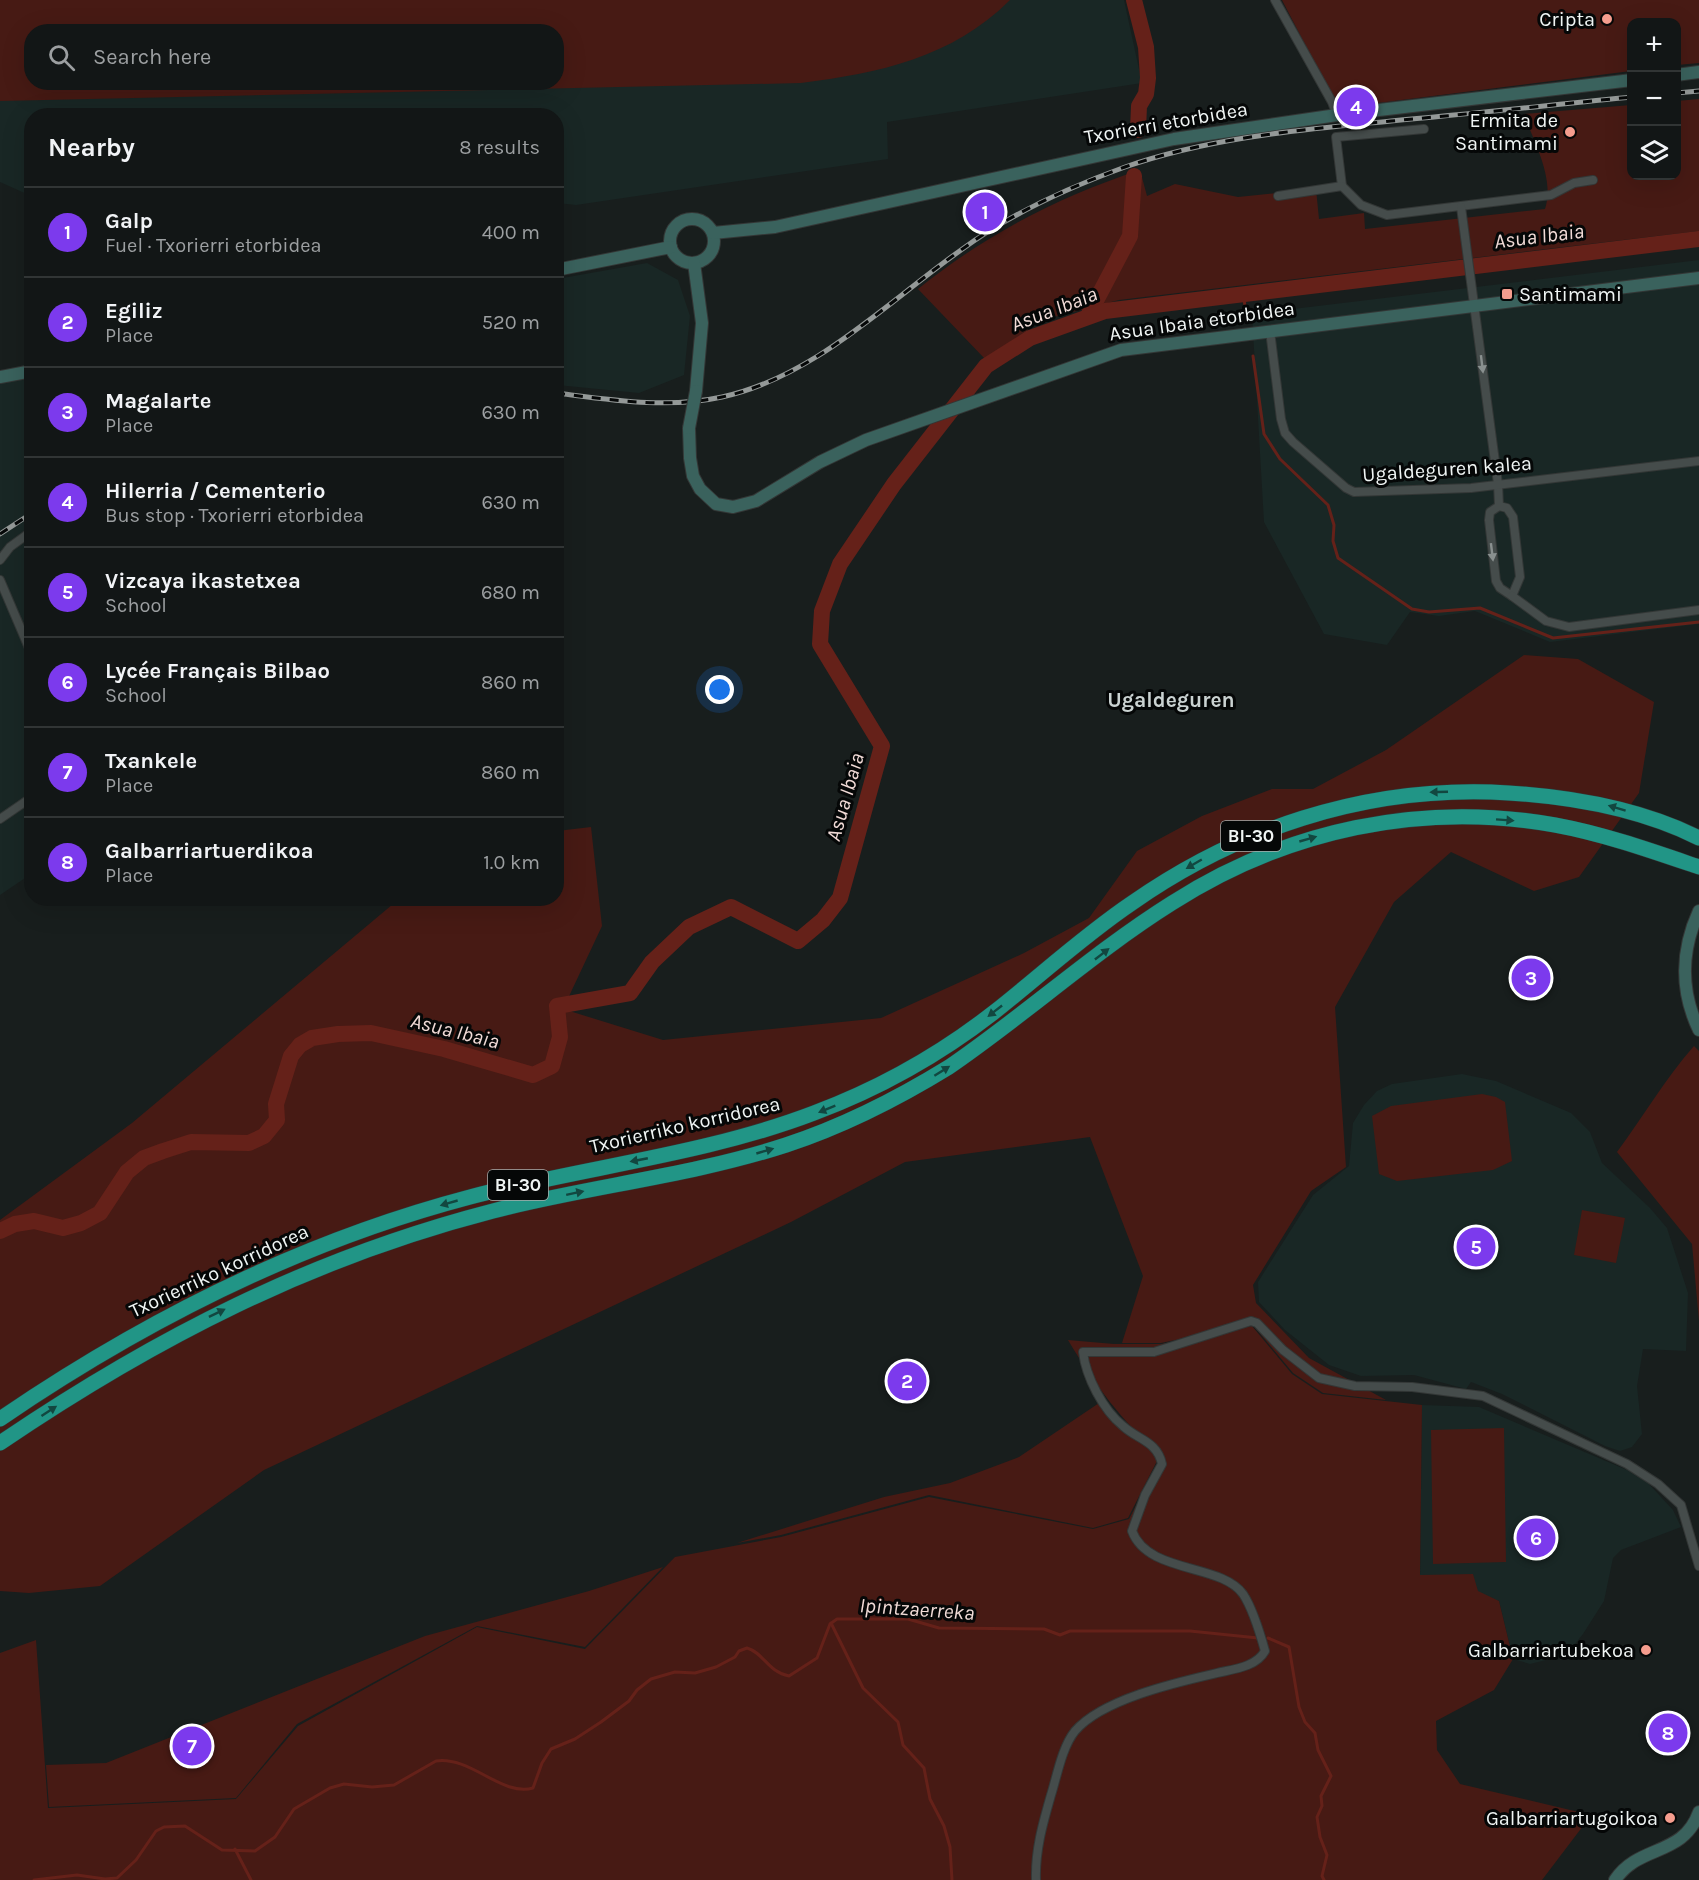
<!DOCTYPE html>
<meta charset="utf-8">
<style>
:root{--surface:#121616;--page:#1f2323;--text:#f1f3f6;--muted:#9c9fa1;--line:#313535;--accent:#7c3aed}
body{margin:0;font-family:Karla,sans-serif;background:var(--page);color:var(--text)}
.controls{position:absolute;right:18px;top:18px;display:grid;overflow:hidden;border-radius:12px;box-shadow:0 6px 24px #0002}
.controls button{width:54px;height:54px;display:grid;place-items:center;padding:0;border:0;border-bottom:2px solid var(--line);background:var(--surface);color:var(--text);font:30px sans-serif}
.you{position:absolute;left:720px;top:690px;width:21px;height:21px;margin:-15px;border:4px solid #fff;border-radius:50%;background:#1a73e8;box-shadow:0 0 0 9px #1a73e833}
.badge{display:grid;place-items:center;width:39px;height:39px;border-radius:50%;background:var(--accent);color:#fff;font-size:20px;font-weight:700}
.pin{position:absolute;translate:-50% -50%;border:3px solid #fff;box-shadow:0 2px 6px #0006}
.list{margin:0;padding:0;list-style:none}
h2{display:flex;justify-content:space-between;align-items:center;height:78px;margin:0;padding:0 24px;font-size:26px}
h2 small{font-size:20px;font-weight:400;color:var(--muted)}
.list li{display:grid;grid-template-columns:39px 1fr auto;gap:18px;align-items:center;box-sizing:border-box;height:90px;padding:0 24px;border-top:2px solid var(--line)}
.list b{display:block;font-size:22px;white-space:nowrap}
.list p{margin:0;font-size:20px;white-space:nowrap;color:var(--muted)}
.list em{font-size:20px;font-style:normal;color:var(--muted)}
.icon{flex:none;width:33px;height:33px;fill:none;stroke:currentColor;stroke-width:2;stroke-linecap:round;stroke-linejoin:round}
.map{position:relative;flex:none;width:1699px;height:1880px;overflow:hidden}
.search{position:absolute;background:var(--surface);box-shadow:0 6px 24px #0002;left:24px;top:24px;width:540px;height:66px;display:flex;align-items:center;gap:15px;box-sizing:border-box;padding:0 21px;border-radius:24px;color:var(--muted);font-size:22px}
.panel{position:absolute;background:var(--surface);box-shadow:0 6px 24px #0002;left:24px;top:108px;width:540px;height:798px;border-radius:24px}
.map>svg:first-child{display:block}
.built{fill:#192725;fill-rule:evenodd}
.green{fill:#471a14;fill-rule:evenodd}
.lines{fill:none;stroke-linecap:round;stroke-linejoin:round}
.stream{stroke:#652119;stroke-width:3}
.river{stroke:#652119;stroke-width:16}
.street-casing{stroke:#333736;stroke-width:10}
.secondary-casing{stroke:#333736;stroke-width:14}
.highway-casing{stroke:#333736;stroke-width:16}
.street{stroke:#454c4b;stroke-width:8}
.secondary{stroke:#3a625d;stroke-width:12}
.highway{stroke:#219586;stroke-width:15}
.rail-casing{stroke:#949998;stroke-width:5}
.rail{stroke:#050707;stroke-width:3;stroke-dasharray:9;stroke-linecap:butt}
.secondary-bridge-casing{stroke:#333736;stroke-width:14;stroke-linecap:butt}
.secondary-bridge{stroke:#3a625d;stroke-width:12}
.oneway{fill:#89908f}
.oneway2{fill:#124740}
.poi-dot{fill:#f59d8e;stroke:#050707;stroke-width:2}
.labels{text-anchor:middle;dominant-baseline:central;stroke-width:6;stroke-linejoin:round;paint-order:stroke}
.shield{fill:#050707;stroke:#aaaead;stroke-width:1.5}
.shield-label{font-size:18px;font-weight:bold;fill:#f0f5f4}
.poi-label{font-size:20px;fill:#f0f5f4;stroke:#050707;text-anchor:end}
.street-label{font-size:20px;fill:#f0f5f4;stroke:#050707}
.water-label{font-size:21px;font-style:italic;fill:#f1dbd7;stroke:#050707}
.neighbourhood-label{font-size:21px;font-weight:bold;fill:#cad2d1;stroke:#050707}
</style>
<div class="map">
<svg width="1699" height="1880" viewBox="0 0 1699 1880">
<rect width="100%" height="100%" fill="#181e1d"/>
<g class="built">
<path d="M0,0h1124l18,83 -255,39 1,37 -312,46 -19,-2 -1,-87h-524l-1,80 -31,-14zM32,32h524v50h-524z"/>
<path d="M1699,260v364l-149,18 -75,-31 -36,5 -29,-4 -23,33 -63,-11 -60,-112 -12,-208z"/>
<path d="M647,263l31,17 12,36 -6,59 -45,18 -82,-8v-106z"/>
<path d="M31,371v503l-31,21v-517z"/>
<path d="M1462,1074l34,7 75,32 19,19 12,31 48,45 17,20 21,65 -2,58 -43,-2 -6,37 5,48 -10,13 -12,4 -15,-5 -103,-52 -31,-12 -5,7 -52,-14 -53,1 -32,-11 -44,-35 -26,-28 -1,-20 55,-87 36,-29 4,-43 11,-18 13,-14 15,-7z"/>
<path d="M1422,1405l57,2 148,63 21,13 25,27 8,17 -60,23 -8,8 -9,43 -21,33 -17,21 -36,9 -17,-5 -14,-58 -79,-26z"/>
</g>
<g class="green">
<path d="M0,0h1010c-58,58 -131,73 -209,83l-801,18zM32,32h524v50h-524z"/>
<path d="M1282,0h417v63l-22,2 -1,-43h-44l-1,49 -293,37z"/>
<path d="M1699,99v132l-580,69 -77,20 -57,39 -67,-70c67,-54 140,-92 222,-119l7,26 28,-12 63,13 78,-8 3,30 45,-6 1,16 180,-20c10,-31 -11,-66 -21,-95l107,-9 1,71h44l1,-75z"/>
<path d="M1524,655l54,4 76,43 -15,91 -60,84 -45,14 -83,-39 -57,50 -59,105 11,160 -35,24 -58,94 3,18 53,55 77,42 -63,-7 -30,-20 -41,-49 -91,19h-39l21,-67 -53,-139 -185,25 -114,60 -527,248 -164,116 -71,7 -29,-2v-371l132,-97 267,-224 157,-1 1,-67 34,-4 11,99 -39,83 100,31 218,-22 143,-65 65,-35 48,-67 65,-35 70,-27h41l73,-39z"/>
<path d="M1694,1046l5,5v270l-7,-77 -75,-92c26,-35 48,-73 77,-106z"/>
<path d="M1482,1094l14,3 9,5 7,59 -19,9 -96,11 -18,-7 -7,-58 19,-10z"/>
<path d="M1582,1210l43,8 -9,45 -42,-8z"/>
<path d="M1252,1326l40,48 30,20 100,11 -2,170 53,-1 5,17 21,10 14,58 -19,31 -58,31 1,29 23,34 127,30 -4,12 -41,54h-1542v-227l36,-13 12,168 188,-9 62,-73 179,-99 108,22 90,-92 106,-20 148,-40 164,32 36,-10 32,-62c-40,-38 -65,-70 -93,-117l46,4h47z"/>
<path d="M1105,1399l20,27 34,31 -31,61 -35,10 -164,-33 -148,40 -44,8 147,-46 66,-14 69,-26z"/>
<path d="M1504,1428l2,134 -73,2 -2,-134z"/>
<path d="M663,1567l-78,80 -108,-21 -180,98 -61,74 -187,9 -3,-42 60,-2 319,-127 164,-45z"/>
</g>
<g class="lines">
<g class="stream">
<path d="M1243,295l4,21"/>
<path d="M1253,356l11,78 16,25 48,46 6,20 -1,16 5,17 74,51 17,3 51,-4 73,30 146,-16"/>
<path d="M831,1623l32,65 35,34 5,23 21,23 6,31 14,27 6,21 2,33"/>
<path d="M1268,1638l21,9 10,60 6,15 10,11 3,17 13,26 -10,20 1,10 -5,11 3,20 7,18 -5,21 2,4"/>
<path d="M235,1849l16,31"/>
<path d="M34,1880l43,-5 28,4 12,-1 19,-18 20,-29 8,-4 21,-1 37,24 33,1 20,-14 19,-28 36,-21 14,-4 28,3 22,-2 42,-24c35,-5 66,36 97,27l9,-25 9,-14 24,-10 26,-17 28,-21 8,-11 14,-11 24,-7 20,1 21,-6 19,-10 4,-6 8,-3c17,5 21,24 42,28l28,-18 13,-34 7,-5h71l31,9 105,1 16,6 10,-4h120l68,7"/>
</g>
<g class="river">
<path d="M1134,0l12,47 2,31 -2,16 -7,12 -1,24"/>
<path d="M1089,314l41,-78 4,-60"/>
<path d="M0,1231l15,-7 19,-3 29,7 18,-5 19,-10 27,-41 17,-14 19,-7 28,-9 58,1 15,-7 13,-16 -1,-16 15,-48 9,-11 12,-7 26,-4 33,-1 73,16 89,26 19,-9 8,-29 -3,-31 73,-13 22,-31 37,-35 42,-20 67,34 25,-21 17,-22 42,-152 -62,-102 2,-33 18,-47 54,-80 92,-118 44,-28 75,-27 594,-72"/>
</g>
<defs>
<g id="street">
<path d="M1275,0l57,102 5,13"/>
<path d="M1342,186l-6,-49 88,-8"/>
<path d="M1278,196l64,-10 19,19 26,10 164,-20 23,-12 19,-3"/>
<path d="M1461,207l37,277 1,22 -9,6 -1,8 7,61 4,7 12,8 8,-19 -7,-60 -6,-9 -8,-2"/>
<path d="M1270,331l11,88 4,14 8,9 53,46 8,4 117,-4 228,-27"/>
<path d="M0,560l10,-13 22,-16"/>
<path d="M0,580l32,75"/>
<path d="M1512,596l34,25 23,6 130,-17"/>
<path d="M0,819l32,-22"/>
<path d="M1036,1880c-1,-30 7,-57 15,-85 6,-19 11,-48 24,-64 27,-32 103,-49 142,-58 17,-4 39,-6 48,-22 -5,-18 -12,-42 -22,-57 -22,-31 -95,-20 -111,-63l13,-36 17,-31c-5,-23 -24,-24 -39,-38 -20,-16 -37,-49 -40,-74h71l97,-31 6,2 26,27 36,28 36,8 57,1 71,9 144,68 31,20 23,21 18,61"/>
</g>
<g id="secondary">
<path d="M1676,75l23,-3"/>
<circle cx="692" cy="241" r="22"/>
<path d="M713,233l62,-6 399,-88 163,-24 295,-35"/>
<path d="M694,263l8,60 -6,68"/>
<path d="M556,270l115,-23"/>
<path d="M0,377l32,-6"/>
<path d="M689,428l1,30 3,18 7,13 16,15 17,3 23,-6 64,-39 46,-22 255,-90 578,-72"/>
<path d="M1699,911c-18,39 -19,80 0,119"/>
<path d="M1615,1880c24,-36 68,-23 84,-68"/>
</g>
<g id="highway">
<path d="M0,1419c145,-99 299,-177 470,-222 114,-30 234,-42 344,-84 64,-24 125,-58 179,-100 46,-36 90,-77 139,-110 106,-74 229,-115 359,-111 71,3 144,14 208,46"/>
<path d="M0,1443c155,-105 311,-185 493,-232 97,-25 198,-35 293,-66 58,-19 111,-46 163,-78 76,-52 145,-115 223,-164 114,-73 249,-102 383,-78 49,9 97,26 144,42"/>
</g>
</defs>
<use href="#street" class="street-casing"/>
<use href="#secondary" class="secondary-casing"/>
<use href="#highway" class="highway-casing"/>
<use href="#street" class="street"/>
<use href="#secondary" class="secondary"/>
<use href="#highway" class="highway"/>
<defs>
<g id="rail">
<path d="M1676,93l23,-2"/>
<path d="M556,393c56,7 111,16 166,4 92,-20 164,-94 239,-147 49,-36 106,-62 164,-83 86,-30 176,-37 266,-46 80,-7 160,-16 241,-24"/>
<path d="M0,534l32,-21"/>
</g>
</defs>
<use href="#rail" class="rail-casing"/>
<use href="#rail" class="rail"/>
<defs>
<path id="secondary-bridge" d="M689,428l7,-37"/>
</defs>
<use href="#secondary-bridge" class="secondary-bridge-casing"/>
<use href="#secondary-bridge" class="secondary-bridge"/>
</g>
<defs><path id="oneway-solid" d="M-6-.8H1V-3.2L6.5 0L1 3.2V.8H-6Z" transform="scale(1.5)"/></defs>
<g class="oneway">
<use href="#oneway-solid" transform="translate(1482 364) rotate(83)"/>
<use href="#oneway-solid" transform="translate(1492 552) rotate(83)"/>
</g>
<g class="oneway2">
<use href="#oneway-solid" transform="translate(1439 792) rotate(178)"/>
<use href="#oneway-solid" transform="translate(1617 808) rotate(-163)"/>
<use href="#oneway-solid" transform="translate(1505 820) rotate(4)"/>
<use href="#oneway-solid" transform="translate(1308 839) rotate(-16)"/>
<use href="#oneway-solid" transform="translate(1194 864) rotate(150)"/>
<use href="#oneway-solid" transform="translate(1102 954) rotate(-38)"/>
<use href="#oneway-solid" transform="translate(995 1011) rotate(142)"/>
<use href="#oneway-solid" transform="translate(942 1071) rotate(-32)"/>
<use href="#oneway-solid" transform="translate(827 1109) rotate(158)"/>
<use href="#oneway-solid" transform="translate(765 1151) rotate(-16)"/>
<use href="#oneway-solid" transform="translate(639 1160) rotate(169)"/>
<use href="#oneway-solid" transform="translate(575 1193) rotate(-12)"/>
<use href="#oneway-solid" transform="translate(449 1203) rotate(164)"/>
<use href="#oneway-solid" transform="translate(217 1313) rotate(-26)"/>
<use href="#oneway-solid" transform="translate(49 1411) rotate(-33)"/>
</g>
<g class="poi-dot">
<circle cx="1607" cy="19" r="6"/>
<circle cx="1570" cy="132" r="6"/>
<rect x="1501" y="288" width="12" height="12" rx="3"/>
<circle cx="1646" cy="1650" r="6"/>
<circle cx="1670" cy="1818" r="6"/>
</g>
<g class="labels">
<g class="shield">
<rect x="1221" y="821" width="60" height="30" rx="4.5"/>
<rect x="488" y="1170" width="60" height="30" rx="4.5"/>
</g>
<g class="shield-label">
<text x="1251" y="836">BI-30</text>
<text x="518" y="1185">BI-30</text>
</g>
<g class="poi-label">
<text x="1595" y="19">Cripta</text>
<text x="1558" y="120">Ermita de<tspan x="1558" dy="23">Santimami</tspan></text>
<text x="1519" y="294" text-anchor="start">Santimami</text>
<text x="1634" y="1650">Galbarriartubekoa</text>
<text x="1658" y="1818">Galbarriartugoikoa</text>
</g>
<g class="street-label">
<text transform="translate(1166 123) rotate(-10)">Txorierri etorbidea</text>
<text transform="translate(1202 321) rotate(-8)">Asua Ibaia etorbidea</text>
<text transform="translate(1447 469) rotate(-4)">Ugaldeguren kalea</text>
<text transform="translate(685 1125) rotate(-13)">Txorierriko korridorea</text>
<text transform="translate(219 1271) rotate(-25)">Txorierriko korridorea</text>
</g>
<g class="water-label">
<text transform="translate(1539 236) rotate(-7)">Asua Ibaia</text>
<text transform="translate(1054 309) rotate(-21)">Asua Ibaia</text>
<text transform="translate(845 797) rotate(-74)">Asua Ibaia</text>
<text transform="translate(455 1031) rotate(14)">Asua Ibaia</text>
<text transform="translate(917 1609) rotate(4)">Ipintzaerreka</text>
</g>
<g class="neighbourhood-label">
<text x="1171" y="700">Ugaldeguren</text>
</g>
</g>
</svg>
<div class="controls">
<button>+</button>
<button>−</button>
<button><svg class="icon" aria-label="layers" viewBox="0 0 24 24"><path d="M12 4l9 5-9 5-9-5zM3 14l9 5 9-5"/></svg></button>
</div>
<div class="you"></div>
<div class="pin badge" style="left:985px;top:212px">1</div>
<div class="pin badge" style="left:907px;top:1381px">2</div>
<div class="pin badge" style="left:1531px;top:978px">3</div>
<div class="pin badge" style="left:1356px;top:107px">4</div>
<div class="pin badge" style="left:1476px;top:1247px">5</div>
<div class="pin badge" style="left:1536px;top:1538px">6</div>
<div class="pin badge" style="left:192px;top:1746px">7</div>
<div class="pin badge" style="left:1668px;top:1733px">8</div>
<div class="search"><svg class="icon" aria-label="search" viewBox="0 0 24 24"><circle cx="10" cy="10" r="6"/><path d="M15 15l6 6"/></svg>Search here</div>
<section class="panel">
<h2>Nearby<small>8 results</small></h2>
<ul class="list">
<li><span class="badge">1</span><div><b>Galp</b><p>Fuel · Txorierri etorbidea</p></div><em>400 m</em></li>
<li><span class="badge">2</span><div><b>Egiliz</b><p>Place</p></div><em>520 m</em></li>
<li><span class="badge">3</span><div><b>Magalarte</b><p>Place</p></div><em>630 m</em></li>
<li><span class="badge">4</span><div><b>Hilerria / Cementerio</b><p>Bus stop · Txorierri etorbidea</p></div><em>630 m</em></li>
<li><span class="badge">5</span><div><b>Vizcaya ikastetxea</b><p>School</p></div><em>680 m</em></li>
<li><span class="badge">6</span><div><b>Lycée Français Bilbao</b><p>School</p></div><em>860 m</em></li>
<li><span class="badge">7</span><div><b>Txankele</b><p>Place</p></div><em>860 m</em></li>
<li><span class="badge">8</span><div><b>Galbarriartuerdikoa</b><p>Place</p></div><em>1.0 km</em></li>
</ul>
</section>
</div>
